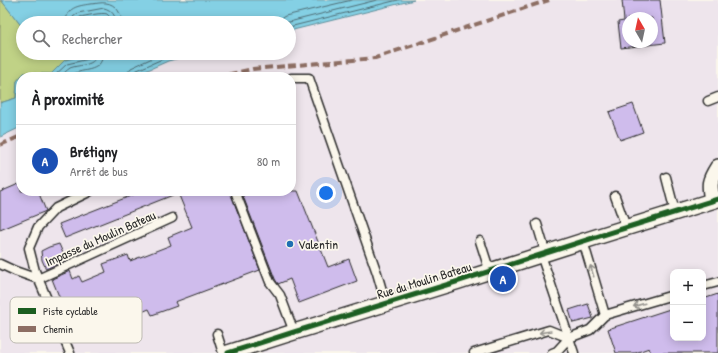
<!DOCTYPE html>
<html lang="fr">
<meta charset="utf-8">
<style>
:root{--surface:#fff;--page:#f2f2f2;--text:#202124;--muted:#757577;--line:#e0e0e0;--accent:#db2777}
body{margin:0;font-family:"Patrick Hand",sans-serif;background:var(--page);color:var(--text)}
.controls{position:absolute;right:12px;bottom:12px;display:grid;overflow:hidden;border-radius:8px;box-shadow:0 2px 10px #0003}
.controls button{width:36px;height:36px;display:grid;place-items:center;padding:0;border:0;border-bottom:1px solid var(--line);background:var(--surface);color:var(--text);font:20px sans-serif}
.compass{position:absolute;left:622px;top:12px;width:36px;height:36px;border-radius:50%;background:var(--surface);box-shadow:0 2px 10px #0003;rotate:351deg}
.you{position:absolute;left:326px;top:193px;width:14px;height:14px;margin:-10px;border:3px solid #fff;border-radius:50%;background:#1a73e8;box-shadow:0 0 0 6px #1a73e833}
.badge{display:grid;place-items:center;width:26px;height:26px;border-radius:50%;background:var(--accent);color:#fff;font-size:13px;font-weight:700}
.pin{position:absolute;translate:-50% -50%;border:2px solid #fff;box-shadow:0 1px 4px #0006}
.list{margin:0;padding:0;list-style:none}
h2{display:flex;justify-content:space-between;align-items:center;height:52px;margin:0;padding:0 16px;font-size:17px}
h2 small{font-size:13px;font-weight:400;color:var(--muted)}
.list li{display:grid;grid-template-columns:26px 1fr auto;gap:12px;align-items:center;box-sizing:border-box;height:72px;padding:0 16px;border-top:1px solid var(--line)}
.list b{display:block;font-size:15px;white-space:nowrap}
.list p{margin:0;font-size:13px;white-space:nowrap;color:var(--muted)}
.list em{font-size:13px;font-style:normal;color:var(--muted)}
.icon{flex:none;width:22px;height:22px;fill:none;stroke:currentColor;stroke-width:2;stroke-linecap:round;stroke-linejoin:round}
.map{position:relative;flex:none;width:718px;height:353px;overflow:hidden}
.search{position:absolute;background:var(--surface);box-shadow:0 2px 10px #0003;left:16px;top:16px;width:280px;height:44px;display:flex;align-items:center;gap:10px;box-sizing:border-box;padding:0 14px;border-radius:22px;color:var(--muted);font-size:15px}
.panel{position:absolute;background:var(--surface);box-shadow:0 2px 10px #0003;left:16px;top:72px;width:280px;height:124px;border-radius:16px}
.map>svg:first-child{display:block}
.built{fill:#eee5ec;fill-rule:evenodd}
.green{fill:#c0d286;stroke:#767e58}
.water{fill:#84d0e4;stroke:#608e9a}
.lines{fill:none;stroke-linecap:round;stroke-linejoin:round}
.shore{stroke:#4f6d75;stroke-width:1}
.building{fill:#cfbcec;stroke:#2b2b2b;fill-rule:evenodd}
.lane-casing{stroke:#2b2b2b;stroke-width:11}
.street-casing{stroke:#2b2b2b;stroke-width:18}
.lane{stroke:#fbf7ec;stroke-width:8}
.street{stroke:#fbf7ec;stroke-width:15}
.quiet{stroke:#8d6e63;stroke-width:4;stroke-dasharray:8 4;stroke-linecap:butt}
.cycleway-casing{stroke:#fbf7ec;stroke-width:8}
.cycleway{stroke:#1b5e20;stroke-width:5}
.oneway{stroke:#93918c}
.poi-dot{fill:#1f6fb2;stroke:#fbf7ec;stroke-width:1.5}
.labels{text-anchor:middle;dominant-baseline:central;stroke-width:3.5;stroke-linejoin:round;paint-order:stroke}
.street-label{font-size:13px;fill:#2b2b2b;stroke:#fbf7ec}
.poi-label{font-size:13px;fill:#2b2b2b;stroke:#fbf7ec;text-anchor:start}
.key{fill:#fbf7ec;stroke:#bdbab2;stroke-width:1}
.key-label{font-size:11px;fill:#2b2b2b}
</style>
<div class="map">
<svg width="718" height="353" viewBox="0 0 718 353">
<rect width="100%" height="100%" fill="#fbf7ec"/>
<filter id="ink" filterUnits="userSpaceOnUse"><feTurbulence type="fractalNoise" baseFrequency=".025" numOctaves="2"/><feDisplacementMap in="SourceGraphic" scale="8" xChannelSelector="R" yChannelSelector="G"/><feConvolveMatrix kernelMatrix="1 2 1 2 8 2 1 2 1" color-interpolation-filters="sRGB"/></filter>
<g filter="url(#ink)">
<path class="built" d="M414,0h304v353h-718v-216l21,-10v64h270v-114h-159l36,-16 31,-8h90v-22zM628,18h24v24h-24zM673,272h30v66h-30z"/>
<path class="green" d="M0,0l4,3 19,25v25h73l-31,7 -14,14 -27,-1 -7,8 -1,17 -16,5z"/>
<g class="water">
<path d="M1,0h413l-125,31v-8h-181l-3,-6 -36,6h-46v5z"/>
<path d="M96,53h103l-31,8 -36,16h-111v50l-21,10v-34l16,-5 1,-17 7,-8 27,1 14,-14z"/>
</g>
<g class="lines">
<g class="shore">
<path d="M66,23c0,-16 12,-17 24,-19 5,0 11,-2 16,-1 10,1 16,11 16,20"/>
<path d="M72,23l1,-6 5,-4 26,-5c8,2 12,8 12,15"/>
<path d="M77,23l1,-4 2,-2c5,-1 23,-5 27,-3 3,2 4,6 4,9"/>
<path d="M277,23l3,-4 5,-3 67,-16"/>
<path d="M285,23l92,-23"/>
<path d="M289,27l109,-27"/>
<path d="M53,77l14,-13 22,-5 2,-3 1,-3"/>
<path d="M60,77c3,-3 7,-7 10,-9 10,-4 26,-1 27,-15"/>
<path d="M69,77c11,-11 33,-1 34,-24"/>
<path d="M127,77l1,-5 3,-4 32,-15"/>
<path d="M132,77v-3l3,-3 32,-14 16,-4"/>
</g>
</g>
<g class="building">
<path d="M622,0h38l5,43 -44,5 -3,-26 6,-1zM628,18h24v24h-24z"/>
<path d="M633,104l10,28 -23,8 -11,-28z"/>
<path d="M21,183v8h17l8,20 -46,19v-38z"/>
<path d="M143,191h87l30,79 -85,32 2,4 -25,9 -3,-6 -24,10 3,7 -24,10 -3,-5 -24,10 -25,-62 18,-8 3,8 6,-3 3,6 24,-10 -3,-8 25,-9 2,6 41,-16 -3,-8 24,-10 -14,-34 -113,45 -6,-14z"/>
<path d="M241,191h57l30,76 21,-8 8,22 -58,22 -9,-24 -12,5 -3,-5z"/>
<path d="M59,244l7,16 -20,9 -4,-9 -1,-9 8,-4z"/>
<path d="M718,294v59h-67l-2,-5 -14,5h-19l-8,-24 65,-21v30h30v-39z"/>
<path d="M588,304l5,14 -20,5 -4,-13z"/>
</g>
<g class="lines">
<defs>
<g id="lane">
<path d="M291,78h18l68,195 9,31"/>
<path d="M708,101l10,-4"/>
<path d="M666,177l9,35"/>
<path d="M235,191l35,91 10,13 14,37"/>
<path d="M615,196l11,31"/>
<path d="M537,224l9,30"/>
<path d="M480,241l10,31"/>
<path d="M583,241l22,74"/>
<path d="M0,264l15,7 23,8 134,-61"/>
<path d="M703,286l15,-4"/>
<path d="M217,334l6,19"/>
<path d="M569,338l5,15"/>
<path d="M70,353l-35,-82 -6,-23 9,-21 18,-19 33,-16 1,-1"/>
<path d="M474,353l75,-23 20,8 -28,-83"/>
<path d="M552,353l5,-2 12,-13 21,-8 15,-15 68,-20"/>
</g>
<g id="street">
<path d="M712,200c-3,-16 -3,-19 6,-33"/>
<path d="M228,353l66,-21 165,-51 134,-43 125,-39"/>
</g>
</defs>
<use href="#lane" class="lane-casing"/>
<use href="#street" class="street-casing"/>
<use href="#lane" class="lane"/>
<use href="#street" class="street"/>
<g class="quiet">
<path d="M217,77l36,-8 122,-11 174,-58"/>
<path d="M0,145l21,-9"/>
</g>
<defs>
<path id="cycleway" d="M228,353l66,-21 165,-51 134,-43 125,-39"/>
</defs>
<use href="#cycleway" class="cycleway-casing"/>
<use href="#cycleway" class="cycleway"/>
</g>
<defs><path id="oneway-shaft" d="M-6 0H5M1.5-3L5.5 0L1.5 3" fill="none" stroke-width="1.6" stroke-linecap="round" stroke-linejoin="round"/></defs>
<g class="oneway">
<use href="#oneway-shaft" transform="translate(592 271) rotate(-107)"/>
<use href="#oneway-shaft" transform="translate(639 305) rotate(164)"/>
<use href="#oneway-shaft" transform="translate(545 332) rotate(171)"/>
</g>
</g>
<circle class="poi-dot" cx="290" cy="244" r="4"/>
<g class="labels">
<g class="street-label">
<text transform="translate(100 238) rotate(-24)">Impasse du Moulin Bateau</text>
<text transform="translate(424 280) rotate(-17)">Rue du Moulin Bateau</text>
</g>
<g class="poi-label">
<text x="298" y="244">Valentin</text>
</g>
</g>
<rect x="10" y="297" width="132" height="46" rx="6" class="key"/>
<rect x="18" y="308" width="18" height="6" fill="#1b5e20"/>
<rect x="18" y="326" width="18" height="6" fill="#8d6e63"/>
<g class="key-label">
<text x="43" y="315">Piste cyclable</text>
<text x="43" y="333">Chemin</text>
</g>
</svg>
<div class="controls">
<button>+</button>
<button>−</button>
</div>
<svg class="compass" viewBox="-18 -18 36 36"><path d="M0-13l5 13h-10z" fill="#e53935"/><path d="M0 13l5-13h-10z" fill="#757577"/></svg>
<div class="you"></div>
<div class="pin badge" style="left:503px;top:279px;background:#1a4fb4">A</div>
<div class="search"><svg class="icon" aria-label="search" viewBox="0 0 24 24"><circle cx="10" cy="10" r="6"/><path d="M15 15l6 6"/></svg>Rechercher</div>
<section class="panel">
<h2>À proximité<small></small></h2>
<ul class="list">
<li><span class="badge" style="background:#1a4fb4">A</span><div><b>Brétigny</b><p>Arrêt de bus</p></div><em>80 m</em></li>
</ul>
</section>
</div>
